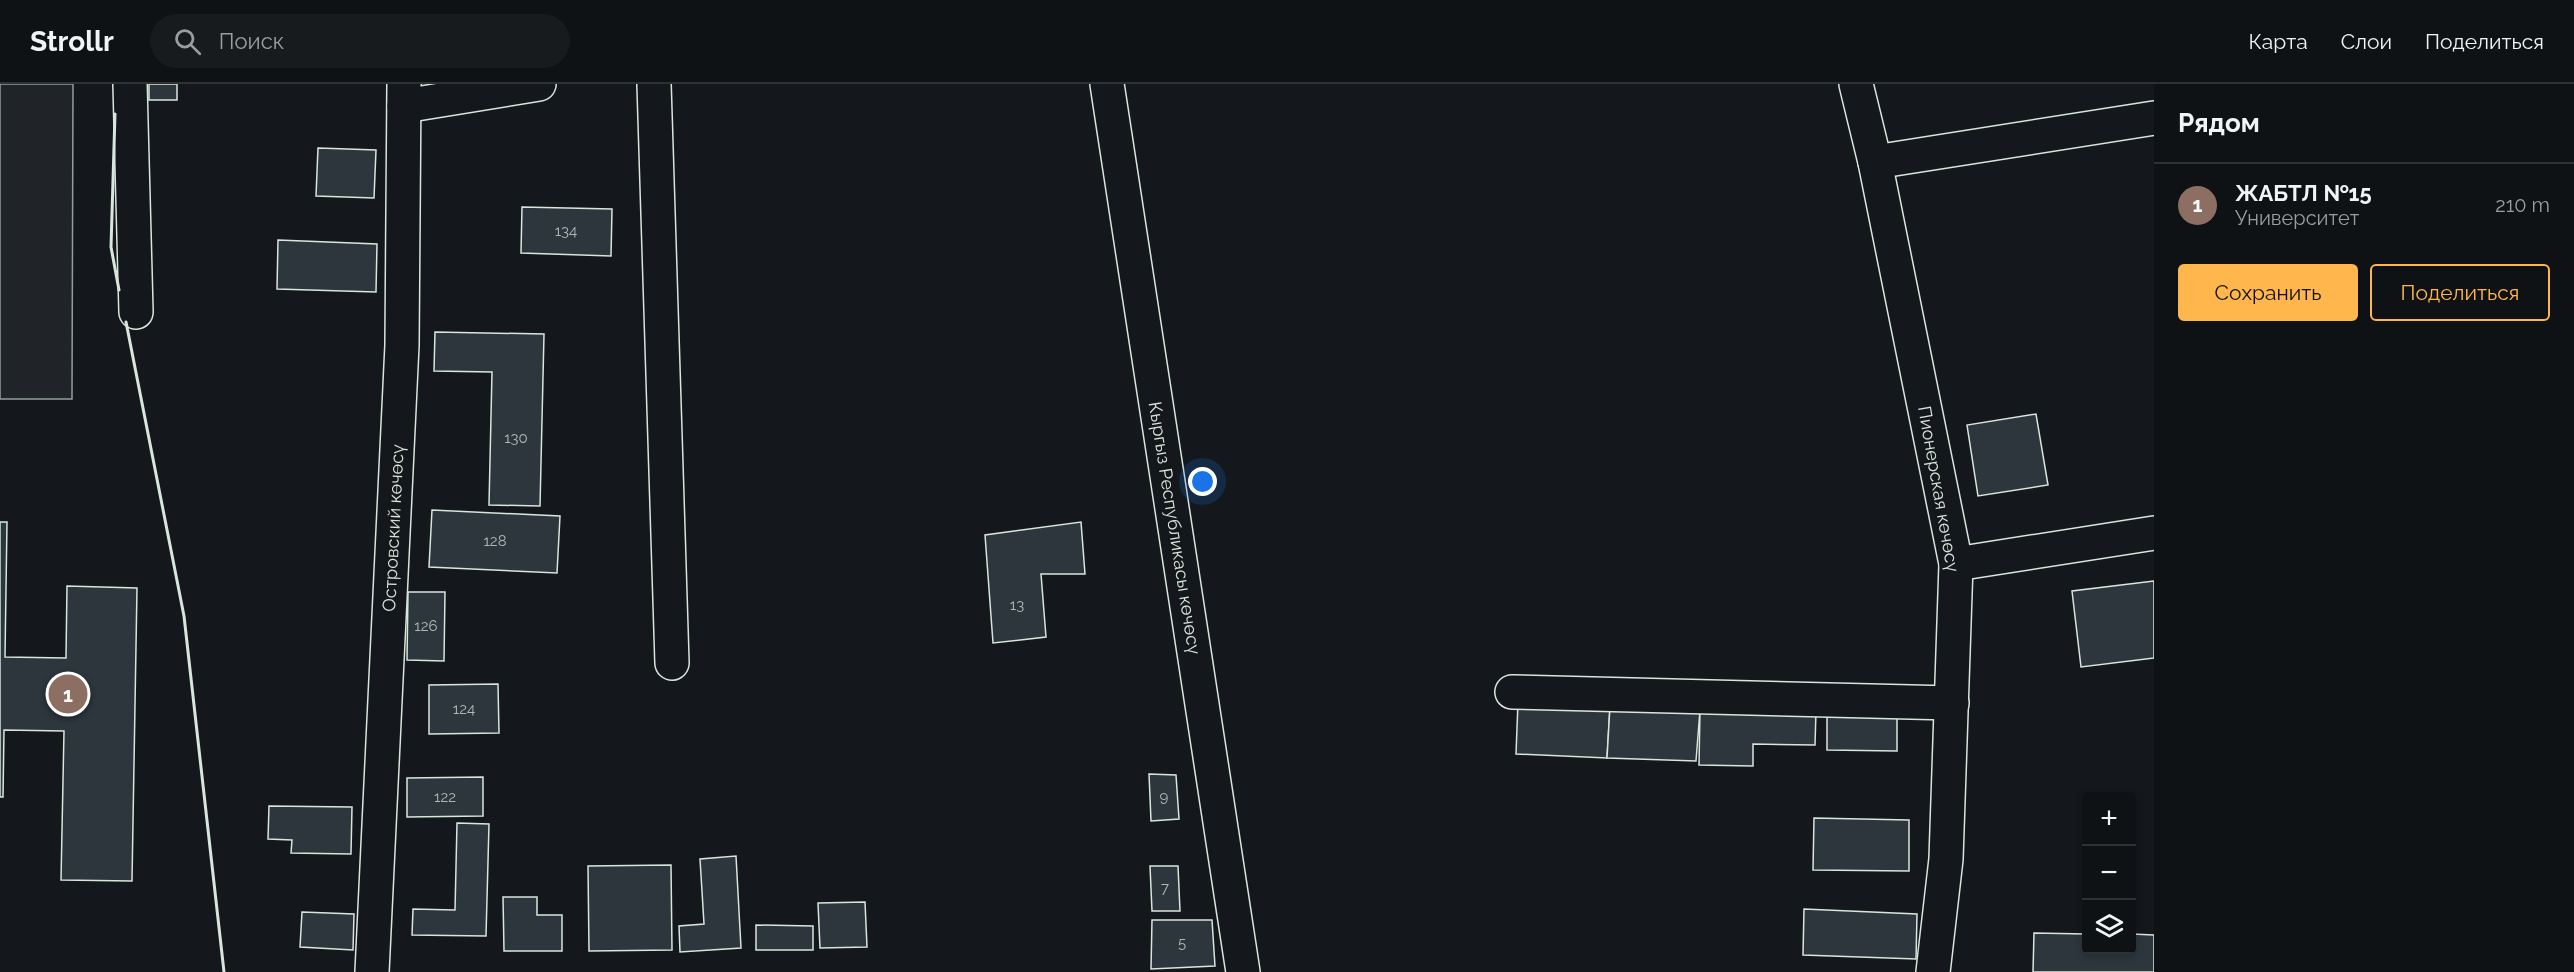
<!DOCTYPE html>
<html lang="ru">
<meta charset="utf-8">
<style>
:root{--surface:#0f1215;--page:#181b1e;--text:#f1f3f6;--muted:#9b9ea0;--line:#2f3234;--accent:#ffb74d}
body{margin:0;font-family:Raleway,sans-serif;background:var(--page);color:var(--text)}
.controls{position:absolute;right:18px;bottom:18px;display:grid;overflow:hidden;border-radius:6px;box-shadow:0 3px 9px #0003}
.controls button{width:54px;height:54px;display:grid;place-items:center;padding:0;border:0;border-bottom:2px solid var(--line);background:var(--surface);color:var(--text);font:30px sans-serif}
.you{position:absolute;left:1203px;top:398px;width:21px;height:21px;margin:-15px;border:4px solid #fff;border-radius:50%;background:#1a73e8;box-shadow:0 0 0 9px #1a73e833}
.badge{display:grid;place-items:center;width:39px;height:39px;border-radius:50%;background:var(--accent);color:#fff;font-size:20px;font-weight:700}
.pin{position:absolute;translate:-50% -50%;border:3px solid #fff;box-shadow:0 2px 6px #0006}
.list{margin:0;padding:0;list-style:none}
h2{display:flex;justify-content:space-between;align-items:center;height:78px;margin:0;padding:0 24px;font-size:26px}
h2 small{font-size:20px;font-weight:400;color:var(--muted)}
.list li{display:grid;grid-template-columns:39px 1fr auto;gap:18px;align-items:center;box-sizing:border-box;height:84px;padding:0 24px;border-top:2px solid var(--line)}
.list b{display:block;font-size:22px;white-space:nowrap}
.list p{margin:0;font-size:20px;white-space:nowrap;color:var(--muted)}
.list em{font-size:20px;font-style:normal;color:var(--muted)}
.actions{display:flex;gap:12px;padding:18px 24px}
.actions a{flex:1;padding:14px 0;border:2px solid var(--accent);border-radius:6px;text-align:center;font-size:21px;color:var(--accent)}
.actions .main{background:var(--accent);color:#111}
.icon{flex:none;width:33px;height:33px;fill:none;stroke:currentColor;stroke-width:2;stroke-linecap:round;stroke-linejoin:round}
.map{position:relative;flex:none;width:2154px;height:888px;overflow:hidden}
header{display:flex;align-items:center;gap:36px;box-sizing:border-box;height:84px;padding:0 30px;background:var(--surface);border-bottom:2px solid var(--line)}
header strong{font-size:28px}
nav{display:flex;gap:33px;margin-inline-start:auto;font-size:21px}
.search{width:420px;height:54px;background:var(--page);display:flex;align-items:center;gap:15px;box-sizing:border-box;padding:0 21px;border-radius:33px;color:var(--muted);font-size:22px}
main{display:flex}
aside{flex:1;background:var(--surface)}
.map>svg:first-child{display:block}
.green{fill:#202428;stroke:#939e99;stroke-width:1.5}
.building{fill:#2c363c;stroke:#d8e6dc;stroke-width:1.5}
.lines{fill:none;stroke-linecap:round;stroke-linejoin:round}
.minor-casing{stroke:#d8e6dc;stroke-width:36}
.major-casing{stroke:#d8e6dc;stroke-width:36}
.minor{stroke:#14181c;stroke-width:33}
.major{stroke:#14181c;stroke-width:33}
.wall{stroke:#d8e6dc;stroke-width:3}
.labels{text-anchor:middle;dominant-baseline:central;stroke-width:4.5;stroke-linejoin:round;paint-order:stroke}
.number-label{font-size:15px;fill:#adbab4}
.street-label{font-size:18px;fill:#d8e6dc;stroke:#14181c}
</style>
<header>
<strong>Strollr</strong>
<div class="search"><svg class="icon" aria-label="search" viewBox="0 0 24 24"><circle cx="10" cy="10" r="6"/><path d="M15 15l6 6"/></svg>Поиск</div>
<nav><a>Карта</a><a>Слои</a><a>Поделиться</a></nav>
</header>
<main>
<div class="map">
<svg width="2154" height="888" viewBox="0 0 2154 888">
<rect width="100%" height="100%" fill="#14181c"/>
<path class="green" d="M0,0h73l-1,315h-72z"/>
<g class="building">
<rect x="149" y="0" width="28" height="16"/>
<path d="M318,64l58,2 -2,48 -58,-2z"/>
<path d="M522,123l90,2 -1,47 -90,-3z"/>
<path d="M278,156l99,4 -1,48 -99,-3z"/>
<path d="M435,248l109,2 -4,172 -51,-1 3,-133 -58,-1z"/>
<path d="M2036,330l12,71 -70,11 -11,-71z"/>
<path d="M432,426l128,6 -3,57 -128,-6z"/>
<path d="M0,438h7l-2,135 61,1 1,-72 70,2 -5,293 -71,-1 3,-149 -60,-1 -1,67h-3z"/>
<path d="M1081,438l4,52h-44l5,63 -53,6 -8,-108z"/>
<path d="M2154,497v77l-73,9 -9,-76z"/>
<path d="M408,508h37l-1,69 -37,-1z"/>
<path d="M498,600l1,49 -70,1v-49z"/>
<path d="M1518,618l92,4 -3,52 -91,-4z"/>
<path d="M1610,622l90,4 -4,51 -89,-3z"/>
<path d="M1700,626l116,1 -1,34 -62,-1v22l-54,-1z"/>
<path d="M1827,627l70,1v39l-70,-1z"/>
<path d="M1149,690l27,1 3,44 -28,2z"/>
<path d="M483,693v39l-76,1v-39z"/>
<path d="M269,722l83,1 -1,47 -60,-1 1,-13 -24,-1z"/>
<path d="M1814,734l95,2v51l-96,-1z"/>
<path d="M457,739l32,1 -3,112 -74,-1 1,-26 42,1z"/>
<path d="M736,772l5,92 -61,4 -1,-26 25,-2 -4,-65z"/>
<path d="M671,781l1,85 -83,1 -1,-85z"/>
<path d="M1150,782h28l2,45h-28z"/>
<path d="M503,813h34v18h25v36h-58z"/>
<path d="M865,818l2,45 -47,1 -2,-45z"/>
<path d="M1804,825l113,5 -1,45 -113,-4z"/>
<path d="M302,828l52,2 -1,36 -53,-3z"/>
<path d="M1152,836h60l3,46 -64,3z"/>
<path d="M756,841l57,1v24h-57z"/>
<path d="M2034,849l52,1v16h46v-16l22,1v37h-121z"/>
</g>
<g class="lines">
<defs>
<g id="minor">
<path d="M130,0l6,228"/>
<path d="M654,0l18,579"/>
<path d="M1856,0l19,78 81,402 -10,295 -13,113"/>
<path d="M404,22l135,-22"/>
<path d="M1875,78l279,-44"/>
<path d="M1956,480l198,-31"/>
<path d="M1512,608l440,11"/>
<path d="M372,888l30,-627 2,-261"/>
</g>
<path id="major" d="M1107,0l136,888"/>
</defs>
<use href="#minor" class="minor-casing"/>
<use href="#major" class="major-casing"/>
<use href="#minor" class="minor"/>
<use href="#major" class="major"/>
<g class="wall">
<path d="M115,30l-4,133 8,43"/>
<path d="M126,238l58,294 40,356"/>
</g>
</g>
<g class="labels">
<g class="number-label">
<text x="566" y="147">134</text>
<text x="516" y="354">130</text>
<text x="495" y="457">128</text>
<text x="1017" y="521">13</text>
<text x="426" y="542">126</text>
<text x="464" y="625">124</text>
<text x="445" y="713">122</text>
<text x="1164" y="713">9</text>
<text x="1165" y="804">7</text>
<text x="1182" y="859">5</text>
</g>
<g class="street-label">
<text transform="translate(1939 405) rotate(80)">Пионерская көчөсү</text>
<text transform="translate(393 444) rotate(-87)">Островский көчөсү</text>
<text transform="translate(1175 444) rotate(81)">Кыргыз Республикасы көчөсү</text>
</g>
</g>
</svg>
<div class="controls">
<button>+</button>
<button>−</button>
<button><svg class="icon" aria-label="layers" viewBox="0 0 24 24"><path d="M12 4l9 5-9 5-9-5zM3 14l9 5 9-5"/></svg></button>
</div>
<div class="you"></div>
<div class="pin badge" style="left:68px;top:610px;background:#8d6e63">1</div>
</div>
<aside>
<h2>Рядом<small></small></h2>
<ul class="list">
<li><span class="badge" style="background:#8d6e63">1</span><div><b>ЖАБТЛ №15</b><p>Университет</p></div><em>210 m</em></li>
</ul>
<div class="actions"><a class="main">Сохранить</a><a>Поделиться</a></div>
</aside>
</main>
